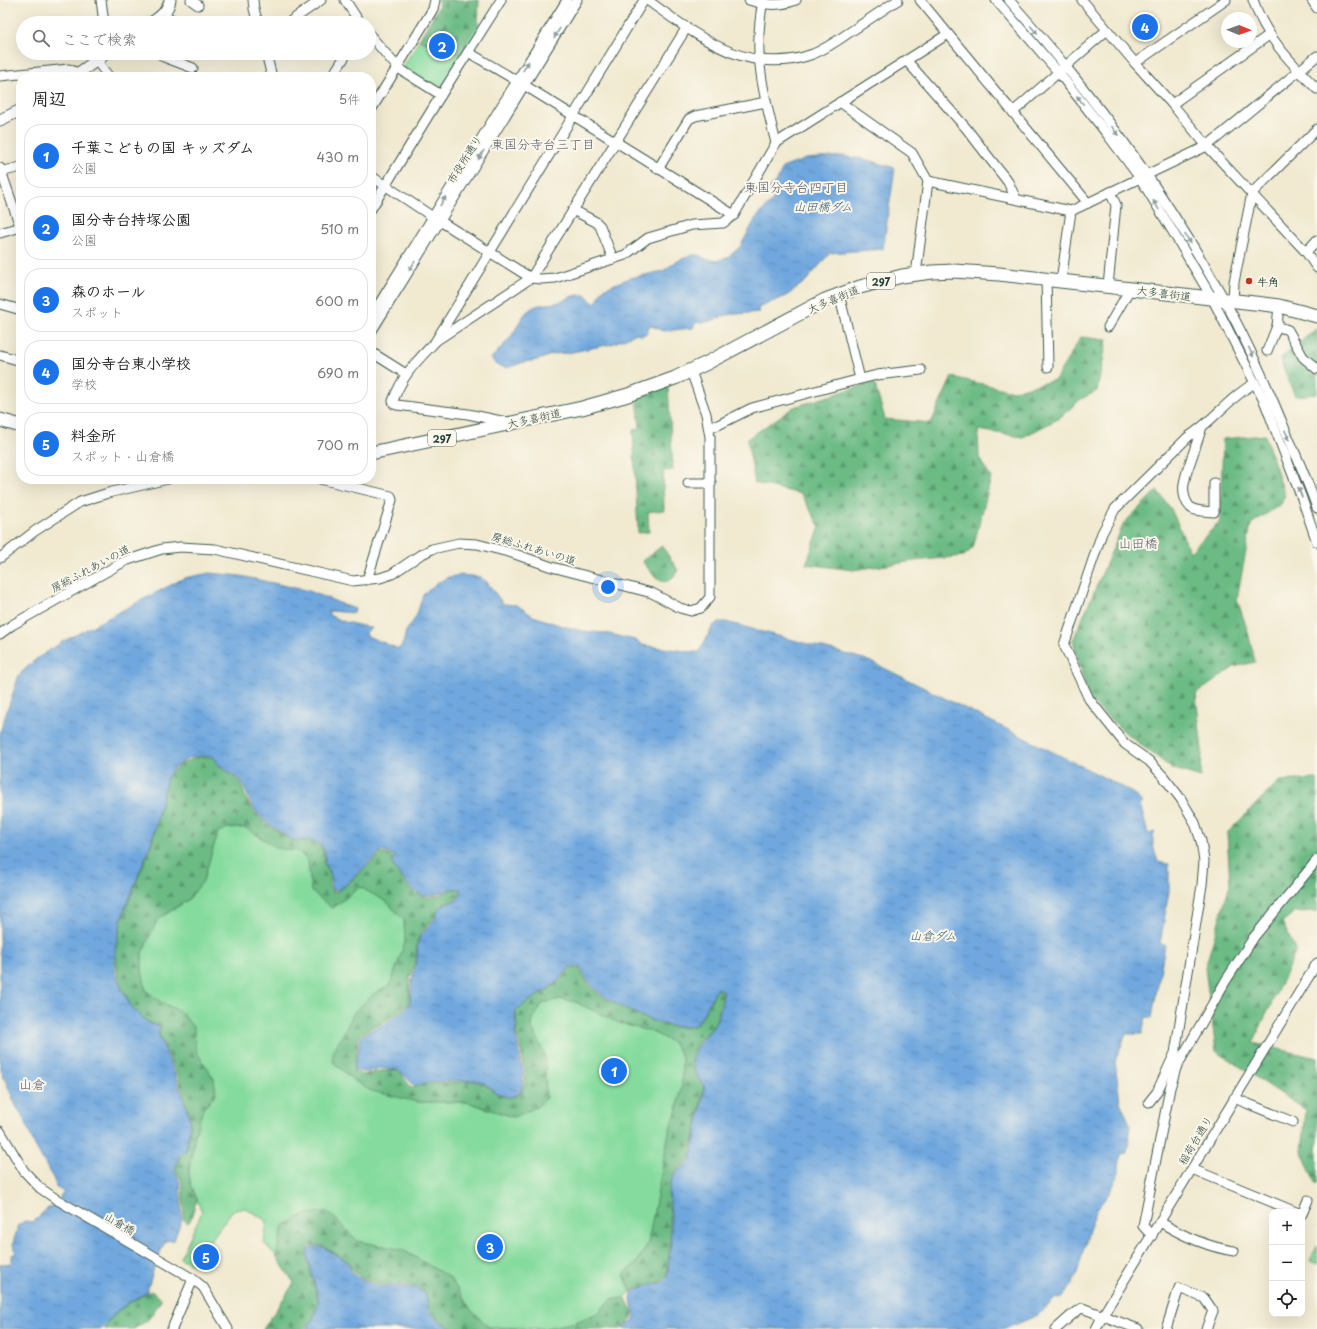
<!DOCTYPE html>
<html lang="ja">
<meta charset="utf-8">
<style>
:root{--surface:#fff;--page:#f6f6f6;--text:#202124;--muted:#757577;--line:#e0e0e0;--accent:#1a73e8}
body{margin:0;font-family:"Playpen Sans","Klee One",sans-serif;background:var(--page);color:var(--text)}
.controls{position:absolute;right:12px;bottom:12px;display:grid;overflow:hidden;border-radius:8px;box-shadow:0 4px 16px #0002}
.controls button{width:36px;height:36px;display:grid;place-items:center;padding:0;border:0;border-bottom:1px solid var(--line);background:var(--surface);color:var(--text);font:20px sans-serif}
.compass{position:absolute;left:1221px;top:12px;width:36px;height:36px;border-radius:50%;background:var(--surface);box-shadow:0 4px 16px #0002;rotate:91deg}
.you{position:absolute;left:608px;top:587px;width:14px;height:14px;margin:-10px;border:3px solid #fff;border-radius:50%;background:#1a73e8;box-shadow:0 0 0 6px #1a73e833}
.badge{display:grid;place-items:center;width:26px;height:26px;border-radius:50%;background:var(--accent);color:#fff;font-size:13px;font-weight:700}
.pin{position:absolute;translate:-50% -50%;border:2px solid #fff;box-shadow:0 1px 4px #0006}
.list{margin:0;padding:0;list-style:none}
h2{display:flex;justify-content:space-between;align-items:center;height:52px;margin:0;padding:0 16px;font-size:17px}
h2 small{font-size:13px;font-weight:400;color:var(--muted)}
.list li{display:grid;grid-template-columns:26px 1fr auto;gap:12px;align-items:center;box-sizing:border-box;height:64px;margin:0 8px 8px;padding:0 8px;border:1px solid var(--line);border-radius:16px}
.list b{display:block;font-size:15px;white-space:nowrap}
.list p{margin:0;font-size:13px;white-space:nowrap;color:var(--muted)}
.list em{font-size:13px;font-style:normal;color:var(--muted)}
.icon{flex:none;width:22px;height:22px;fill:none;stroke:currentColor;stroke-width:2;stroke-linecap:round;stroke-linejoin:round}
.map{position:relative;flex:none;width:1317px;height:1329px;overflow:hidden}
.search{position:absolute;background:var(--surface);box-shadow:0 4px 16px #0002;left:16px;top:16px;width:360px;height:44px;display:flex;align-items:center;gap:10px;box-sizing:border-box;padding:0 14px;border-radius:22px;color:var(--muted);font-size:15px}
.panel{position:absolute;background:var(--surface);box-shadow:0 4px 16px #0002;left:16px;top:72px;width:360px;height:412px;border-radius:16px}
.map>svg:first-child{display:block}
.green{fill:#85db9e;stroke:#528c69}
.forest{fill:url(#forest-firs);stroke:#467c5c}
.water{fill:url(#water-ripples);stroke:#477289}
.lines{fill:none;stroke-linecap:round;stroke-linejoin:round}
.minor-casing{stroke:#3e574c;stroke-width:11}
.major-casing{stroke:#3e574c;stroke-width:13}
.highway-casing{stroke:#3e574c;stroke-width:15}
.minor{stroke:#fff;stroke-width:9}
.major{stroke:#fff;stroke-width:11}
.highway{stroke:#fff;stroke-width:13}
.oneway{fill:#8f9e9a}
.poi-dot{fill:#c8321e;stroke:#fbf7ec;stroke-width:1.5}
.labels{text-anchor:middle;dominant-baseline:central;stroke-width:4;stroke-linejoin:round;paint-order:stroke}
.shield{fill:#fbf7ec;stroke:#61756b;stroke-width:1}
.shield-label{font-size:10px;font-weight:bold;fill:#1f3d34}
.street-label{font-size:11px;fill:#1f3d34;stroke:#fbf7ec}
.poi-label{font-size:11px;font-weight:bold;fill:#1f3d34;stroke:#fbf7ec;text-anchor:start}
.water-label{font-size:12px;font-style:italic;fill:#375d67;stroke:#fbf7ec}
.quarter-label{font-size:13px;fill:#5b5e6c;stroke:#fbf7ec}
</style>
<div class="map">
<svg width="1317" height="1329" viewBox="0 0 1317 1329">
<defs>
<pattern id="forest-firs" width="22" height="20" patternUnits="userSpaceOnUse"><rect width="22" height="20" fill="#6cbb85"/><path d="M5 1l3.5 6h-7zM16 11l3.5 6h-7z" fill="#58996e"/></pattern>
<pattern id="water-ripples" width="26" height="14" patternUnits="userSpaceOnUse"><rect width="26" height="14" fill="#6fa7de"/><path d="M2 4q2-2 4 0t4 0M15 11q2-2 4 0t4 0" fill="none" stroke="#5b89b5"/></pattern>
</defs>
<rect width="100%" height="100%" fill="#fbf7ec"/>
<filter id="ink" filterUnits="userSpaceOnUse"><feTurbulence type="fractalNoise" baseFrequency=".025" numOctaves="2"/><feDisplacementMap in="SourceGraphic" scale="8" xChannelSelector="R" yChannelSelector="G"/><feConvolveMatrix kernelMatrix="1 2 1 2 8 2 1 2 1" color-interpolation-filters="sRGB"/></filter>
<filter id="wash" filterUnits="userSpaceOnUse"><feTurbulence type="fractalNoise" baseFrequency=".012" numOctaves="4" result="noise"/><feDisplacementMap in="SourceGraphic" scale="16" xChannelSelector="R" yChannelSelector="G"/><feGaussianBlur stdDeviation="0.9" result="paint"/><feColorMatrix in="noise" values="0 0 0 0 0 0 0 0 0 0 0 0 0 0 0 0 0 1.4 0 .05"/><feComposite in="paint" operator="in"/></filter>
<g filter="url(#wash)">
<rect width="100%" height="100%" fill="#f1ead1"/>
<g class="green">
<path d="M437,10l44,16 -39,63 -4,1 -35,-23z"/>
<path d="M228,828h18l31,20 21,3 10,10 3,30 21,17 28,-21 27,15 17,18 2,22 -17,45 -14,6 -41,69 84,40h49l46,15 33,-19 -1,-43 -13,-27 1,-9 10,-16 17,-4 16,3 43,21 33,9 22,11 8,14v27l-5,26 -8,22 -21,111 -12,21 -12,10 7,17 -6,7 -14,1 -13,14 -22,9 -35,7 -52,-2 -18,-17 -21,-32 -47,-28 -45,-9 -31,-30 -44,15 -7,30 -12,-13 3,-22 -22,-13 -13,3 -39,54 -13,-7 22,-46 -12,-30 -1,-12 7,-40 7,-21 13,-15 -2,-15 -18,-28 -3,-23 -12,-16 -20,-10 -15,-11 -4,-21v-17l16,-34 30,-19 15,-19 15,-49z"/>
<path d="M1317,1246v18l-7,-3z"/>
</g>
<g class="forest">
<path d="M438,0h41l-1,24 -10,14 -6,17 -43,-15 18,-30 2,-5z"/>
<path d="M1317,328v66l-22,2 -15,-37z"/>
<path d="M1081,337l26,3 -10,51 -16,8 -23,20 -35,18 -45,-7 1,28 12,20 -18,70 -9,8 -50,5 -61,9 -47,-6 14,-37 -19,-33 -46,-11 -8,-44 47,-32 80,-25 11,37 46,4 21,-46 61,14 42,-11z"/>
<path d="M668,386l5,84 -10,1 1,39 -16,2 1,20 -11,1 -5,-103 7,-1 -3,-33z"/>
<path d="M1265,435l20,61 -4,8 -30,20 -14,75 11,33 7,30 -21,5 -38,27 6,57 -1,26 -30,-9 -45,-35 -37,-33 -16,-60 51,-117 33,-33 14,19 19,43 30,-31 3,-82z"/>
<path d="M662,546l16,24c-14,24 -24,5 -36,-9z"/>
<path d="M201,757h12l3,6 24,19 5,14 7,13 13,14 27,18 22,1 7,5 4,8 -1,8 7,14 -3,8 5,8 9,-4 40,-36 11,4 -2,6c8,13 24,38 42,34 10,-2 17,-9 27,-8v5l-3,5 -10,4 -9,7 -4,8 -14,16 -3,8 -1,18 -6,18 -1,25 -6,6 -22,15 -14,6 -8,7 -6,34 10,4 16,-4 19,-1 12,16 5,1 14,-4h20l24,-2 11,3 13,10 12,4 8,-2 5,-5 3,-9v-10l-5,-28 -4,-10 1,-7 -1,-16c12,-11 27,-17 40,-27 6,-4 10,-11 15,-16h8c5,10 11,19 20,26 16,13 81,45 98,30 5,-4 16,-28 20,-35l6,3c-3,12 -4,25 -11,36 -3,4 -8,7 -11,11 -15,17 -11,31 3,47l-14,73 -4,5 -10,6 -5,10 -3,11 2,24v24l-3,35 -6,8 -15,3 -15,6 -7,-17 12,-10 12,-21 21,-111 8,-22 5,-26v-27l-8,-14 -22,-11 -33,-9 -43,-21 -16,-3 -17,4 -10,16 -1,9 13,27 1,43 -9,9 -23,10 -47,-15h-49l-47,-11 -18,-11 -20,-18v-10l22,-41 20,-18 15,-7 15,-44 -1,-22 -17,-18 -27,-15 -28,21 -21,-17 -3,-30 -10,-10 -21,-3 -31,-20h-18l-10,4 -15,49 -15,19 -30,19 -16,34v17l4,21 15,11 20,10 13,16 2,23 18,28 2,15 -13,15 -7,22 -7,39 1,12 7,17 -7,22 -3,2 -3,-3 -2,-39 -6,-12 4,-13 7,-7 4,-27 -2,-10 -11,-35 -19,-43 2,-9 -12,-2 -18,-17 -9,-19 -5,-16 -1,-22 6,-30 30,-76 16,-66c11,-13 17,-17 33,-20z"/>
<path d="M1317,779v132l-22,1 -13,10 14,29 -43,92 64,15v126l-2,-1 -13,-31 4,-42 -90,-59 -11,-83 25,-84 -3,-51 52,-52z"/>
<path d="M327,1211l31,30 45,9 47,28 21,32 18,17 52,2 35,-7 22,-9 13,-14 14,-1c10,16 12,19 -4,31h-168l-16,-11 -8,-9 -3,-16 -9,-6 -11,-3h-30l-16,-7 -8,-8 -3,-7 -26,-16 -14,-1 -3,9 12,47 -6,19 -8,9h-41l31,-46 -18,-27 7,-30 20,-11z"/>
<path d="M151,1291l11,8 -14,21 -14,9h-30l10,-14 15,-12z"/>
</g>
<g class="water">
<path d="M844,156l24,4 27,8 -12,81 -53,4 -23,27 -19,15 -30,13 1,4 -33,3 -15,6 -16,2 -2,5 -30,3 -9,-4 -5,-1 -2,7 -6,3 -4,-3 -25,11 -45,9 -13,1 -16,6 -14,2 -17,6 -11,-3 -5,-7c6,-6 13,-13 19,-20 7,-9 12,-25 22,-30 8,-5 18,-3 27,-6 12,-4 13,-8 27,-7l6,7 4,1 7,-14 27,-11 33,-7 11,-8 17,-8h7l8,4 10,2 11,-3 13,-11 16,-29 18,-19 -5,-9 11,-15 2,-7 24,-9z"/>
<path d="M210,573l31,3 68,15 46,18 -1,4 -25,-2v4l16,7 27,6 -6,4 1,4 32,13 4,-6 3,-12 10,-14 7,-22 13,-11 12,-7 15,-2 17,2 7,5 16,22 14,1 16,11 29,10 20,5 23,2 30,7 7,5 50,7h7l14,-26 6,-4h7l138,37 14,6 229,114 23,12 13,12 -3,1 8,30 7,-2c-5,9 0,20 3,30l11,2v27l-9,53 5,1 -13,73 -6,-1 -4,17h-16l-11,27 5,41 11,24 -4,27 -6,1 -4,24 -7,14 -13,17 -8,21 -11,40 -6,15 -11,14 -5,-1 -18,17 -33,14h-382l9,-7 3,-5 -4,-17 1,-8 14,-6 16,-3 6,-8 3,-36v-24l-2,-24 3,-11 5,-9 10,-6 4,-5 14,-74c-13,-16 -18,-28 -4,-45 3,-5 9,-9 12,-14 7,-11 9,-23 11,-36l-7,-3c-4,7 -16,31 -20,35 -18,15 -81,-17 -97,-30 -9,-7 -15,-16 -20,-26l-9,-1c-5,6 -10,12 -15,17 -13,11 -29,17 -41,28l1,16 -1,7 3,10 5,28v10l-2,9 -4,4 -8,2 -12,-4 -13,-10 -10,-3 -45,2 -14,4 -17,-16 -20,-2 -10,4h-5l-9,-2 7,-33 6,-5 16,-7 21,-15 6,-7 2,-24 5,-19 1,-18 3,-7 14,-16 3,-9 9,-6 11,-4 3,-6v-5c-10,-2 -17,3 -27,6 -17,6 -34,-19 -42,-32l3,-7 -13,-5 -40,37 -9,3 -3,-6 2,-8 -4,-7 -3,-7 1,-8 -4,-9 -8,-5 -22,-1 -26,-18 -13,-14 -12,-27 -24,-18 -3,-7h-13l-13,2 -14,10 -7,9 -16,66 -30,76 -6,30v22l6,17 10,18 18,18 11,2 -2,8 18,43 12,35 2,10 -4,27 -7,6 -4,14 5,13 2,37 -8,21 -9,1 -12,30 -6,21 -10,6 -8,4 -15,12 -12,15h-102v-65l12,-1v-8l4,-2c-7,-11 1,-16 1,-26l7,-6 9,1 15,-14 5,-1 11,-15 -7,-4 -4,-10 -20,-36 -8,-22 -9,-14 -16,-38v-336l19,-57 16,-15 27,-18 122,-64z"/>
<path d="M310,1247h13l25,15 3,8 8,8 17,8h30l10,2 9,5 2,8 1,9 8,9 15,10h-145l7,-9 6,-19 -12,-47z"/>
</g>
</g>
<g filter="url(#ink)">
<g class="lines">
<defs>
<g id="minor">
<path d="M101,0l3,23"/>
<path d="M191,0l7,5"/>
<path d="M253,0l1,9 4,14"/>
<path d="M345,0l15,23"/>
<path d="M647,0c50,35 100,78 166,54 12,-5 24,-13 34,-20 17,-11 34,-23 51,-34"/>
<path d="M749,0c15,5 31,7 47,0"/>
<path d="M764,0c-3,7 -3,14 -4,21 -5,42 6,82 16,122"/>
<path d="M920,0l168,203"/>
<path d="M996,0l63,73 48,61 33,44 33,54 39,66 53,105 36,93 16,46"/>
<path d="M1009,0c19,22 39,44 57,67 53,65 102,135 144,208 30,50 54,103 76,157 11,25 22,50 31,76"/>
<path d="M1082,0l53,63 37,41 35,42 99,106 11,16"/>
<path d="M1253,0c12,36 37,62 64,89"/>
<path d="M1312,0l5,8"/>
<path d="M163,15l16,8"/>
<path d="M288,23l33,-23"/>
<path d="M369,34l29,34 43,27"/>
<path d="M468,52l49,29"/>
<path d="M160,53l4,4 29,11"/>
<path d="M266,53l6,24"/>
<path d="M96,60l13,17"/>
<path d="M906,60l60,68 42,54 8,17"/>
<path d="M1135,63l91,-63"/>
<path d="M0,76l69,-7 9,4"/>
<path d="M332,77l15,-24"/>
<path d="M524,85l210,130"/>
<path d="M840,102l72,51 16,28 -12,93"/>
<path d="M1172,104l97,-69"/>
<path d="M371,110l62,-101 2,-9"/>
<path d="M1013,112l94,-82"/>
<path d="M0,168l21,61"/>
<path d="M658,169l31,-50 6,-3 71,-14"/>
<path d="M0,172l21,-5"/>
<path d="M371,176l62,41"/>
<path d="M928,181l143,30 136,-65 110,-90"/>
<path d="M371,209l70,-114 60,-95"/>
<path d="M573,210l23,12 4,4 13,33"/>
<path d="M440,221l91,57 10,1 14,-1 70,-23 23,-17 44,-13 31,-2 11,-8 42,-72 172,-109"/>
<path d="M0,233l21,-6"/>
<path d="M1306,252l11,-12"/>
<path d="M1046,278l2,89"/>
<path d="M1061,281l10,-70"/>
<path d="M1108,286l8,-81 -6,-13"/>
<path d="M839,294l21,85"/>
<path d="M1233,301l1,-19 18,-89 65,-64"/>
<path d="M0,304l21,6"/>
<path d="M371,317l196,-317"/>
<path d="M1277,326l11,4 15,27 14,12"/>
<path d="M1108,327l22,-38"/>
<path d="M371,332l206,-332"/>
<path d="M437,340l94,-62 156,-251"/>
<path d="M1267,351l10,-25 2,-20"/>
<path d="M371,352l35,22"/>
<path d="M0,355l21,6"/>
<path d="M506,422l-38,-8 -71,-9 -3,-1 -1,-3c10,-27 23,-39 42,-59l209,-342"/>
<path d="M709,427l9,-2 34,-17 97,-26 28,-7 44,-5"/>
<path d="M1201,430c-3,9 -6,18 -9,27 -5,15 -15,35 -2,50 5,5 17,4 24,5v-29"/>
<path d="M320,479l71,17 1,4 -25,80"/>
<path d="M688,483h23"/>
<path d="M0,558l35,-27 45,-29 28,-9 60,-14"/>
<path d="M0,634l12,-9 113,-64 37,-12 18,-2 35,2 138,32 27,-3 12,-4 28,-19 12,-6 27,-6 18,1 35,9 40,14 100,26 28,15 11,3 10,-3 9,-11v-160l-4,-23 -15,-43"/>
<path d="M1234,1098l59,24"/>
<path d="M1149,1102l8,-10 18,-39 27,-168 2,-24 -3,-20 -6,-18 -14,-24 -18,-23 -14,-15 -24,-17 -36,-45 -25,-54 38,-112 13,-24 73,-72c25,-15 41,-40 67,-54"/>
<path d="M0,1131l24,40 16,17 16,11 137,80 10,8 25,42"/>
<path d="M1192,1169l104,43"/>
<path d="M1302,1214l6,-14"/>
<path d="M1160,1222c23,14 48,25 74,29"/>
<path d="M1152,1236l-9,-10 27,-138 6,-20 49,-86 29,-45 63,-77"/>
<path d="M172,1329l21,-50"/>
<path d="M1056,1329c9,-7 16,-16 26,-21l56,21"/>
<path d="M1096,1329l7,-14 214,-352"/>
<path d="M1166,1329l13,-41 25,10 9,13 -7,18"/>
</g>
<g id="major">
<path d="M151,23c9,-6 17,-12 19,-23"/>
<path d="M73,77l34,-24"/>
<path d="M0,120l21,-10"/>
</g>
<g id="highway">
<path d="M0,420l21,6"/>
<path d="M371,453l211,-45 46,-13 47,-17 32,-15 118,-63 35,-13 42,-11 30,-4 22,-1 45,3 264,30 16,2 38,10"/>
</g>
</defs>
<use href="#minor" class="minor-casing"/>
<use href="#major" class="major-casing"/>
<use href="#highway" class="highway-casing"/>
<use href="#minor" class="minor"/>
<use href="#major" class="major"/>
<use href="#highway" class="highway"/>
</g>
<defs><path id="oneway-solid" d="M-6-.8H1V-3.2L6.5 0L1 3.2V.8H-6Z"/></defs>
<g class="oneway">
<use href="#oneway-solid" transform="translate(1034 30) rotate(50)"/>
<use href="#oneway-solid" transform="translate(557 33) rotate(122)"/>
<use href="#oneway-solid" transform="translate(526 66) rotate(-58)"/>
<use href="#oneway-solid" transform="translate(1080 100) rotate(-128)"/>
<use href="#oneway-solid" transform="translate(1115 131) rotate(54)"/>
<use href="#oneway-solid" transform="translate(481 155) rotate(122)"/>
<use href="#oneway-solid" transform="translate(443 201) rotate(-58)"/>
<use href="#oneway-solid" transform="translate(1156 205) rotate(-122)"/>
<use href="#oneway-solid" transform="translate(1188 239) rotate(57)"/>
<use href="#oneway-solid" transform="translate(412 266) rotate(122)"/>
<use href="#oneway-solid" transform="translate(1251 352) rotate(64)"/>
<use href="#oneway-solid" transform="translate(1287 435) rotate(67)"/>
<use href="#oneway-solid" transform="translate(1300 492) rotate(-111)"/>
</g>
</g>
<circle class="poi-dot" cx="1249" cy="281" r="4"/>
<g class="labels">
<g class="shield">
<rect x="867" y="273" width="28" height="16" rx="3"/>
<rect x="428" y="430" width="28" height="16" rx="3"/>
</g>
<g class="shield-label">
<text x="881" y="281">297</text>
<text x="442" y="438">297</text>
</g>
<g class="street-label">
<text transform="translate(464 159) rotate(-58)">市役所通り</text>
<text transform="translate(1164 293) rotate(7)">大多喜街道</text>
<text transform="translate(833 299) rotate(-23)">大多喜街道</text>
<text transform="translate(534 418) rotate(-13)">大多喜街道</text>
<text transform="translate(534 548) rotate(17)">房総ふれあいの道</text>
<text transform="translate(90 568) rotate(-28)">房総ふれあいの道</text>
<text transform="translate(1195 1140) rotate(-59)">稲荷台通り</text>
<text transform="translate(120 1223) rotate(30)">山倉橋</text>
</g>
<g class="poi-label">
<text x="1257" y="281">牛角</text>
</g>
<g class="water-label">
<text x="823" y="206">山田橋ダム</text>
<text x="933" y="935">山倉ダム</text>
</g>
<g class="quarter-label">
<text x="543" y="143">東国分寺台三丁目</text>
<text x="796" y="186">東国分寺台四丁目</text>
<text x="1138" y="542">山田橋</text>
<text x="32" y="1083">山倉</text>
</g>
</g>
</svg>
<div class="controls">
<button>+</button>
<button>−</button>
<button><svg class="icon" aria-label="locate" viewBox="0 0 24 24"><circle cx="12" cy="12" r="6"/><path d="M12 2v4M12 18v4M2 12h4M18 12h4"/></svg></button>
</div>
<svg class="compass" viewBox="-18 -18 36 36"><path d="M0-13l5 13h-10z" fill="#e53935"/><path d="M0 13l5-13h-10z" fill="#757577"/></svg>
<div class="you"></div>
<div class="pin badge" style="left:614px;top:1071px">1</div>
<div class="pin badge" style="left:442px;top:46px">2</div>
<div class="pin badge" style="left:490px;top:1247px">3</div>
<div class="pin badge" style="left:1145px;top:27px">4</div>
<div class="pin badge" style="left:206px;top:1257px">5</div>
<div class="search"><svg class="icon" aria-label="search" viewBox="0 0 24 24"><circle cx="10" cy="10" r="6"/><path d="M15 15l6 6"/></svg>ここで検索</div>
<section class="panel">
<h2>周辺<small>5件</small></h2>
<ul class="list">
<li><span class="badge">1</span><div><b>千葉こどもの国 キッズダム</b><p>公園</p></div><em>430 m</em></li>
<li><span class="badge">2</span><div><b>国分寺台持塚公園</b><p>公園</p></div><em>510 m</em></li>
<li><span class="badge">3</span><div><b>森のホール</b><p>スポット</p></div><em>600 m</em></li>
<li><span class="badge">4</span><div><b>国分寺台東小学校</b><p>学校</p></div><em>690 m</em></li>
<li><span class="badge">5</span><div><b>料金所</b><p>スポット · 山倉橋</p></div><em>700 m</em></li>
</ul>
</section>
</div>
